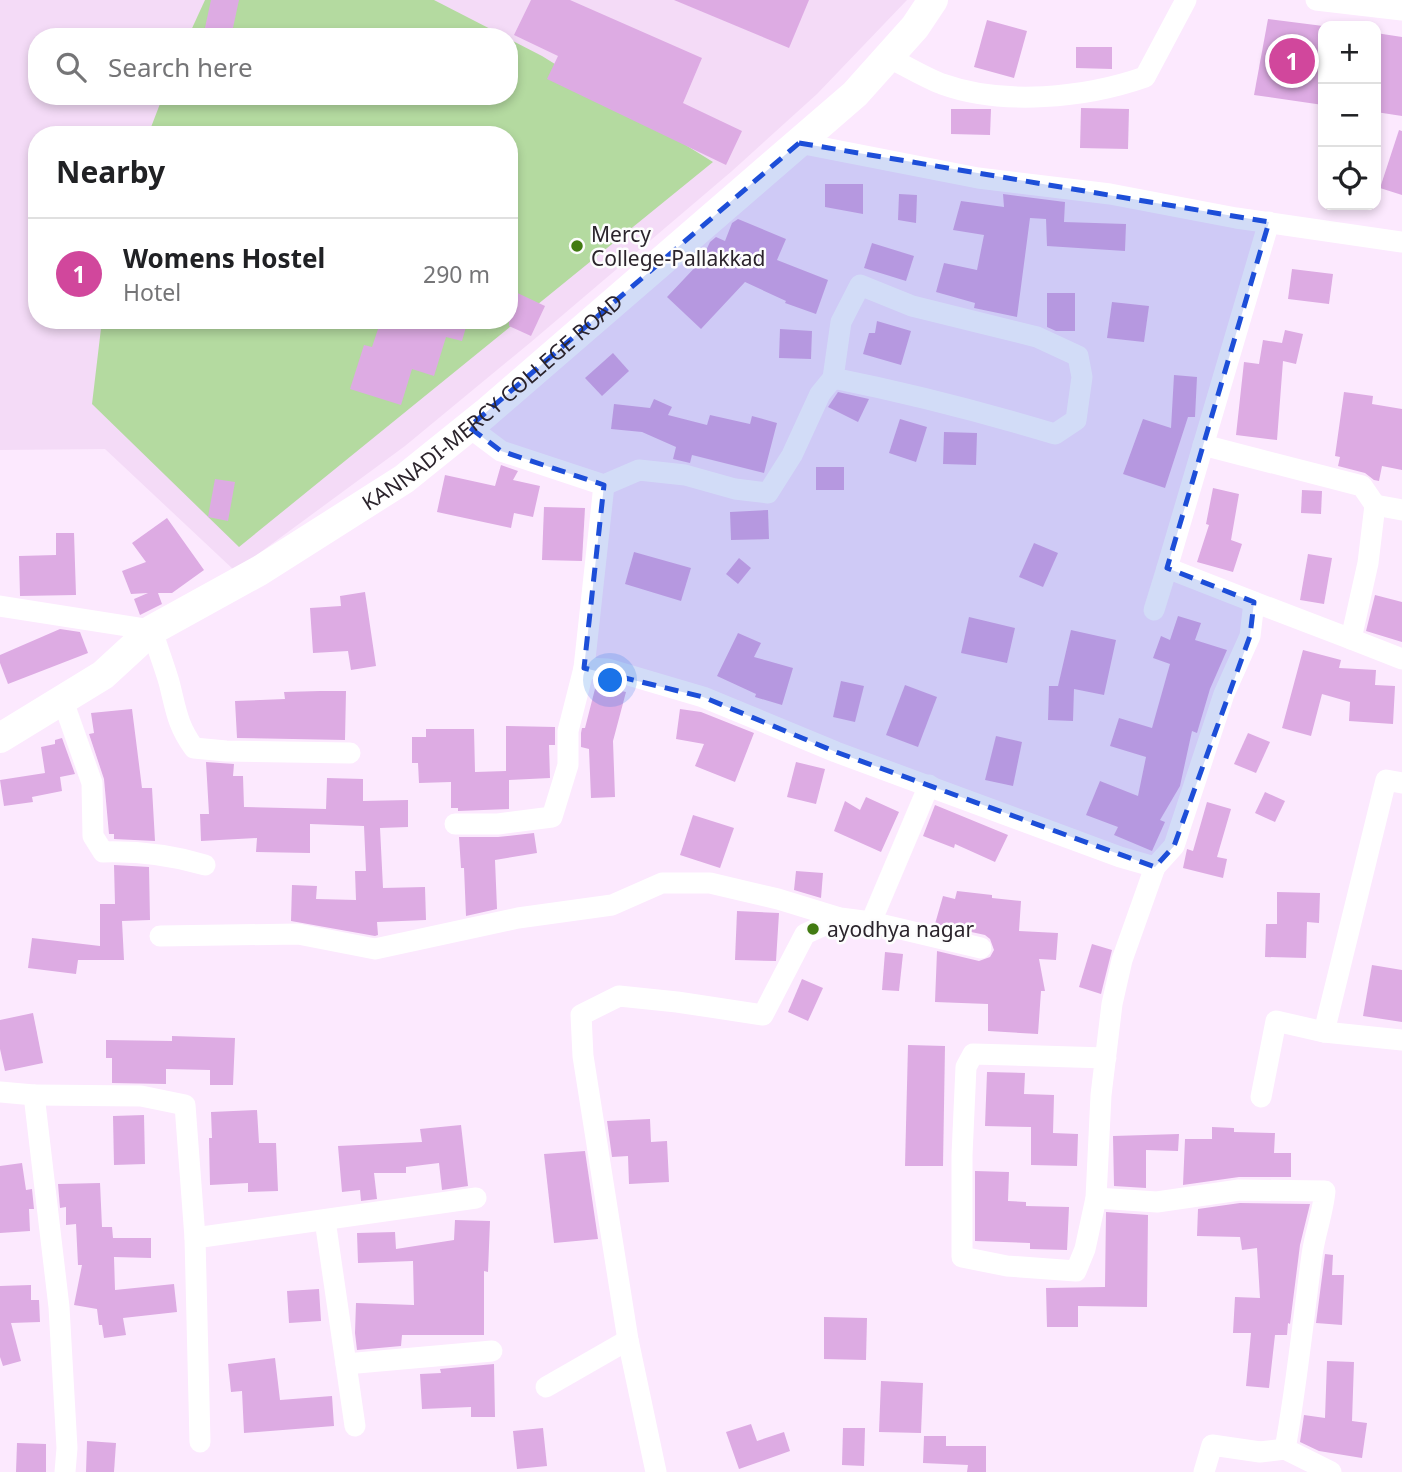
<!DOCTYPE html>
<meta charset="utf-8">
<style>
:root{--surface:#fff;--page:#f2f2f2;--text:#202124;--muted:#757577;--line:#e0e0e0;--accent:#427b12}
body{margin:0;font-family:"Noto Sans",sans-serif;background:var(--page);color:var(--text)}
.controls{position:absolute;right:21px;top:21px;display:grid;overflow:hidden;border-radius:14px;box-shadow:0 4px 10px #0003}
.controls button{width:63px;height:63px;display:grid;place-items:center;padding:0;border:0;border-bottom:2px solid var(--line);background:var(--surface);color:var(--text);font:35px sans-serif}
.you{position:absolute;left:611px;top:681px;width:24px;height:24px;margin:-18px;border:5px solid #fff;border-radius:50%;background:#1a73e8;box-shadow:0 0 0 10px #1a73e833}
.badge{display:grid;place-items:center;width:46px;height:46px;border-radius:50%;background:var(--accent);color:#fff;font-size:23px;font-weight:700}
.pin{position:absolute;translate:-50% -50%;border:4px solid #fff;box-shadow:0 2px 7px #0006}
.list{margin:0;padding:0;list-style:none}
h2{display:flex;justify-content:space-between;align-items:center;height:91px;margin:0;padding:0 28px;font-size:30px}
h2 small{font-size:23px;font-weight:400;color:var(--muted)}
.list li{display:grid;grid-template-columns:46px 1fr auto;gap:21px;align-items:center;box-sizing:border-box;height:112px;padding:0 28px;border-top:2px solid var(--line)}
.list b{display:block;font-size:26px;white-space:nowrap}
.list p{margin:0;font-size:23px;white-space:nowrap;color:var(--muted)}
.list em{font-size:23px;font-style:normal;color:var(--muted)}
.icon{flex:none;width:38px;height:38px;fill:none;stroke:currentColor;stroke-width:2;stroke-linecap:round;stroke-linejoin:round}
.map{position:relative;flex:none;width:1402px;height:1472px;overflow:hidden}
.search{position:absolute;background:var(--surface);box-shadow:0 4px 10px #0003;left:28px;top:28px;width:490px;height:77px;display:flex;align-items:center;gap:18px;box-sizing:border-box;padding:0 24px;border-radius:28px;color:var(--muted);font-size:26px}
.panel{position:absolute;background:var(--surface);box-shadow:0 4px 10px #0003;left:28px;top:126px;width:490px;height:203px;border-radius:28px}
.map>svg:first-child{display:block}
.built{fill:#f4dbf7;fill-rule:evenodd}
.green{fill:#b4daa0}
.building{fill:#ddabe3}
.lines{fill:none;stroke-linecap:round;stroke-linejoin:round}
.minor{stroke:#fff;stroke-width:21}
.secondary{stroke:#fff;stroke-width:30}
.marked{fill:#1d4ed8;fill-opacity:0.2;stroke:#1d4ed8;stroke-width:5;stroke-dasharray:14 9;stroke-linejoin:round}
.poi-dot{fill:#427b12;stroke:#fdfdfd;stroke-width:2.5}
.labels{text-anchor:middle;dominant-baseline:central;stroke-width:5;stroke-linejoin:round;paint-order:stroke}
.poi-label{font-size:21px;fill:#2b242c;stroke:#fdfdfd;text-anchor:start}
.street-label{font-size:21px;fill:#2b242c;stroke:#fdfdfd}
</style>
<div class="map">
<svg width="1402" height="1472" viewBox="0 0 1402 1472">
<rect width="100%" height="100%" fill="#fce9fe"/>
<path class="built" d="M0,0h907l-90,94 -85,77 -201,171 -126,104 -170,125 -130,-122 -105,1zM37,37h472v59h-472zM37,135h472v185h-472z"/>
<g class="green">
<path d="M205,0h229l72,37h-318z"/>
<path d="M509,39l33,17 171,106 -474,385 -147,-143 10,-84h407v-185h-361l15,-39h346z"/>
</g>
<g class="building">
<path d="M211,0h28l-8,37h-28z"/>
<path d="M531,0h39l132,58 -19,45 59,28 -16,34 -179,-86 11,-23 -44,-21z"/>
<path d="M674,0h135l-20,48z"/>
<path d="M1268,19l55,7v79l-69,-10z"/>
<path d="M987,20l40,11 -13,47 -40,-11z"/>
<path d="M1376,33l26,4v79l-26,-4z"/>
<path d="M1076,47h36v22l-36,-1z"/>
<path d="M1081,108l48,1 -1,40 -48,-1z"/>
<path d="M951,109h40l-1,26 -39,-1z"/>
<path d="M1399,130l3,1v64l-22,-7z"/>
<path d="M825,184h38v30l-38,-7z"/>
<path d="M899,194l18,1 -1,28 -18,-3z"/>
<path d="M1003,194l62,8 -1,20 62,2 -1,27 -78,-5 -1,-27 -16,-1 -13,99 -43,-9 1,-5 -39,-11 8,-29 33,7 7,-35 -31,-5 8,-29 43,6z"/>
<path d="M738,219l48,20 -9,21 51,20 -12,34 -31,-11 1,-2 -41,-19 -44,47 -34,-32 34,-36 9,-19 6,-5 9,4 7,-18z"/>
<path d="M872,243l42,13 -8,25 -42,-13z"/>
<path d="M1292,269l41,5 -4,30 -41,-5z"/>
<path d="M509,289l36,17 -14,30 -22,-10z"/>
<path d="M1047,293h28v38h-19l-9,-4z"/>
<path d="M1112,302l37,4 -5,36 -37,-4z"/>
<path d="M381,320h87l-6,21 -16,-4 -12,39 -22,-7 -11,36 -51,-16 14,-44 8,2z"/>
<path d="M877,321l34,10 -10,34 -38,-11 6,-21h6z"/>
<path d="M780,329l32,2 -1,28 -32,-1z"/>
<path d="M1285,330l18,4 -7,30 -13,-3 -6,79 -41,-5 8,-73 15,2 4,-24 19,3z"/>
<path d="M613,353l16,18 -27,25 -17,-18z"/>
<path d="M1174,375l23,2 -2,40h-7l-23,71 -42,-14 20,-55 28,9z"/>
<path d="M838,392l31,7 -11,23 -30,-15z"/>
<path d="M1344,392l29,4 -1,8 30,5v61l-20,-4 -3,15 -5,-1 -9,-7 -27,-7 2,-9 -5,-1z"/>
<path d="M654,399l18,8 -4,8 39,10 3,-10 40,9 2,-8 25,7 -13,50 -72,-18 -2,8 -17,-4 3,-12 -34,-15 -31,-3 3,-25 36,4z"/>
<path d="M900,419l27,8 -11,35 -27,-9z"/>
<path d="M944,432l33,1 -1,32 -33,-1z"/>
<path d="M501,465l17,6 -5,9 27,6 -7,31 -19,-4 -3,15 -74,-16 8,-37 50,11z"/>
<rect x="816" y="467" width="28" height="23"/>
<path d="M215,479l20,3 -7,39 -20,-4z"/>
<path d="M1213,488l26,6 -8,46 11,4 -9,28 -36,-10 12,-37 -3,-1z"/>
<path d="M1302,490l20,1 -1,23 -20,-1z"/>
<path d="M544,507l41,1 -3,53 -40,-1z"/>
<path d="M768,510l1,29 -38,1 -1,-28z"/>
<path d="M167,518l37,52 -32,23h-14l4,11 -22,11 -6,-16 14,-6 -17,1 -9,-23 24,-9 -14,-19z"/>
<path d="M56,533h18l2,62 -56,1 -1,-40 37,-1z"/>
<path d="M1034,543l24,10 -15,34 -24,-10z"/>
<path d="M634,552l57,16 -10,33 -56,-17z"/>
<path d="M1308,554l24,4 -8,46 -24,-4z"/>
<path d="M739,558l12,10 -13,16 -12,-10z"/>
<path d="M365,592l11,74 -25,4 -3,-19 -35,2 -3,-45 31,-2 -1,-10z"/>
<path d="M1375,595l27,7v40l-36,-11z"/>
<path d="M1178,616l23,7 -6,17 32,10 -17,39 -13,44 -5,-2 -12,55 -20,34 5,2 -13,29 -38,-16 4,-8 -32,-12 14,-34 38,15 8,-39 -36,-11 9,-28 33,10 18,-64 -17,-6 8,-22 9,4z"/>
<path d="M969,617l46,11 -8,35 -46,-10z"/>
<path d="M60,629l20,3 8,21 -80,31 -8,-21v-8z"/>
<path d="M1071,630l45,10 -12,55 -30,-6 -1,32 -25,-1 1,-34h9z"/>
<path d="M738,633l23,10 -7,14 39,11 -11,37 -27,-8 1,-3 -39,-18z"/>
<path d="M1303,650l38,10 -2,8 37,2 -1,15 20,1 -2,38 -44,-3 1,-19 -28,-8 -11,42 -29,-8z"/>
<path d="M841,681l23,5 -9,36 -22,-5z"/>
<path d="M596,685l30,7 -13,49 2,56 -24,1 -2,-49 -8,-2v-14l1,-5h3z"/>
<path d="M905,685l32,12 -19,50 -32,-12z"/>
<path d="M320,691h26l-1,49 -108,-2 -2,-37 50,-2 -1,-7z"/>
<path d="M132,709l10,79h10l3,53 -41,-2v-5h-5l-5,-55 -15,-45 5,-1 -3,-20z"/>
<path d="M680,709l21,3 53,21 -19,49 -40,-16 9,-22 -28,-5z"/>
<path d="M506,726l49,1v18h-6l1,33 -41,2v29l-51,2v-3h-7v-26l-32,1 -1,-20h-6v-26h14v-8h48l1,43 31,-1z"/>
<path d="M1248,733l22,9 -14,31 -22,-9z"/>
<path d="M996,736l26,6 -9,44 -28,-6z"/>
<path d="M62,738l13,36 -15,3 2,14 -30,6 1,5 -29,4 -4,-26 45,-7 -4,-26 14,-3v-4z"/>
<path d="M206,762l28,2 -1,12h10l1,31 82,2 1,-31 36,1v22l45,-1v27l-28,1 3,60 42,-1 1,33 -49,2 1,13 -3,1 -84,-15 1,-36 25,1 -1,13 40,1 -1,-29h11l-2,-45 -54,-2v29l-54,-1 1,-14 -56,3 -1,-27h9z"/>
<path d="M796,762l29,7 -9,35 -29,-7z"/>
<path d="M1265,792l20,9 -10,21 -20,-9z"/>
<path d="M866,797l33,15 -18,40 -47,-21 11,-30 15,9z"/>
<path d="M1207,802l24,7 -14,48 10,2 -4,19 -40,-10 4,-19 6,2z"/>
<path d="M935,805l73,30 -13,27 -40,-18 -1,4 -31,-12z"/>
<path d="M693,815l41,13 -14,40 -40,-13z"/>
<path d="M534,833l3,20 -42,7 2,49 -31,7 -2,-48h-3l-2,-31h39z"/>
<path d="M114,865l35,2 1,53 -28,1 2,39h-46l-2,14 -48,-6 4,-30 68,8v-42h15z"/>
<path d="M796,871l27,2 -2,25 -27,-8z"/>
<path d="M957,891l35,4v3l29,3 -2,30 39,2 -2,27 -17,-1 6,32h-4l-3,43 -50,-3v-27l-53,-2 2,-51 42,10 11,-4 4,-7 -4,-11 -5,-4 -50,-11 8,-28 12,3z"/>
<path d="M1277,892l43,1 -1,30 -12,-1 -1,36 -41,-1 1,-33h11z"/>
<path d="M737,911l42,2 -3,48 -41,-1z"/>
<path d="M1092,944l20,6 -11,44 -22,-7z"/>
<path d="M885,952l18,2 -4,37 -17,-1z"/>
<path d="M1372,965l30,5v52l-39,-6z"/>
<path d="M802,979l21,9 -15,33 -20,-9z"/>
<path d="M33,1013l10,50 -38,8 -5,-22v-29z"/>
<path d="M172,1036l63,2 -2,47h-23v-15l-44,-1v15l-54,-1v-25h-6v-18l66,1z"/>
<path d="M908,1045l37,1 -2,120h-38z"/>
<path d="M987,1072l38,1 -1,21 30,1 -1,38 25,1 -1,32 -46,-1v-38l-46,-1z"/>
<path d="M257,1110l2,33h17l2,48 -30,1v-9l-38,2 -1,-47h3l-1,-26z"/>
<path d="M144,1115l1,49 -31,1 -1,-49z"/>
<path d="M650,1119l1,23 16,-1 2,41 -40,2 -1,-28 -16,1 -5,-36z"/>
<path d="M461,1125l7,61 -26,4 -3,-27 -33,4v6h-32l3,26 -16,2 -1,-11 -18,2 -4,-46 84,-4 -2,-13z"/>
<path d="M1212,1127l22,1v4l41,1 -1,20h17v24h-52l-56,8 2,-46h27z"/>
<path d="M1179,1134l-1,17 -32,-1v38l-32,-2 -1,-50z"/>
<path d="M585,1151l13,88 -44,4 -10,-89z"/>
<path d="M22,1163l4,27 6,-1 2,20h-5l1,22 -30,2v-67z"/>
<path d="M975,1171l34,1 -1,29 18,1v4l43,1 -2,43 -37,-1v-6l-55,-2z"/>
<path d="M100,1183l2,44h10l1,11h38v20l-37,-1 1,33 59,-6 3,28 -54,6 3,17 -22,3 -2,-13h-3l-2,-16 -23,-4 8,-40h-4l-2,-41 -10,1v-18l-6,1 -2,-24z"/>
<path d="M1240,1203l70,1 -10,41 -10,79 -2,-1 -1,12h-12l-6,53 -23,-2 5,-53h-18l2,-36 25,1 -3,-50 -15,2 -2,-13 -43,-1 1,-27z"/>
<path d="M1106,1212l42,3 -1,92 -69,-1v21h-31l-1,-39 59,-1z"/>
<path d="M455,1220l35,1 -2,51 -4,-1v64h-82l-1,11 -44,4 -2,-17 1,-30 58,2 -1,-44 -55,2 -1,-30 38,-1 1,17 58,-9z"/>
<path d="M1325,1254l8,1 -1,20h12l-2,50 -26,-2z"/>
<path d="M31,1285v15h8l1,22 -29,1 10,38 -18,5 -3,-9v-71z"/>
<path d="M319,1289l2,32 -32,2 -2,-32z"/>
<path d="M824,1317l43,1 -1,42 -42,-1z"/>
<path d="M275,1358l5,42 52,-4 2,30 -90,7 -2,-42 -11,1 -3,-28z"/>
<path d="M1327,1361l27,1 -2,59 15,2 -5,35 -43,-7 -19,-9 4,-27 21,3z"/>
<path d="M494,1364l1,53h-24v-10l-49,2 -2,-35 21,-1 -1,-4z"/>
<path d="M881,1381l42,2 -2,50 -42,-1z"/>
<path d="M751,1424l6,17 27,-9 6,19 -51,18 -13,-37z"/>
<path d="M543,1428l4,38 -30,3 -4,-38z"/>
<path d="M843,1428h22l-1,38 -22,-1z"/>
<path d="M924,1436h22v10h40v26h-19l1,-7 -45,-2z"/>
<path d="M87,1441l29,2 -2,29h-28z"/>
<path d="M17,1443l29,1v28h-30z"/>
</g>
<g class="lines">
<g class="minor">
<path d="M1316,0l86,10"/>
<path d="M888,57c18,9 36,20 54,27 61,22 143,14 203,-7l41,-77"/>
<path d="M799,143l179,35 132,16 126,24 166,24"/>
<path d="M469,427l32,24 103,34 35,-15 46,5 50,14 33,4 24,-38 28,-61 13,-16c75,15 149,34 222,56l21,-14 6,-43 -4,-21 -41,-19 -125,-31 -52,-21 -19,37 -8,56"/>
<path d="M1203,445l159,41 13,19 -7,58 -17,76 -97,-37"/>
<path d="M1375,505l27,5"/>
<path d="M0,606l152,24c5,17 12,35 17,52 7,27 8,43 25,66l32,3 124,2"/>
<path d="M1154,610l13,-42"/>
<path d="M1351,639l51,20"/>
<path d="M584,668l20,-183"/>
<path d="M63,701l29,82 1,53 10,16c36,-1 68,3 102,13"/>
<path d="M929,785l-58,137 110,26"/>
<path d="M455,824h43l54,-7 16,-52v-34l16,-63 24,1 95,28 133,55 284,105 35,10"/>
<path d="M160,936l138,-2 77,15 143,-31 94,-13 50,-22h48l68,16 62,19 31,4"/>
<path d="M1324,1032l78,8"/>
<path d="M1106,1058l-133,-4 -7,13 -4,88v102l45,9 69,5 9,-22 11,-51 5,-103 11,-91 10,-44 33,-93 19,-21 50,-152 26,-58 4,-34 -87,-34 102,-346"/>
<path d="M0,1092l34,3 25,212 8,141 -2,24"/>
<path d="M34,1095l107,1 44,9 10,133 5,204"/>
<path d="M1261,1097l15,-76 48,11 62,-252 16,3"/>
<path d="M1096,1198l61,4 82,-12 86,1c-2,22 -10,42 -13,64 -9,65 -15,129 -27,194l46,23"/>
<path d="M325,1220l30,206"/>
<path d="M195,1238l281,-40"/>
<path d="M346,1364l146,-13"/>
<path d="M546,1387l82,-47"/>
<path d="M656,1472l-28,-132 -45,-284 -2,-41 38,-19 58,6 86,13 42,-81 35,-16"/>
<path d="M1204,1472l8,-27 48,7 25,-3"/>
</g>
<path class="secondary" id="s1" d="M0,738l103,-63 49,-45 107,-59 145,-92 82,-66 369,-319 60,-67 18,-27"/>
</g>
<path class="marked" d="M799,143l470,79 -102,346 87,34 -4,34 -76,210 -19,21 -319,-115 -133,-55 -119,-29 20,-183 -103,-34 -32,-24z"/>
<g class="poi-dot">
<circle cx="577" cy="246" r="7"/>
<circle cx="813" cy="929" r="7"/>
</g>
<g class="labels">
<g class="poi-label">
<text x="591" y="234">Mercy<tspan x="591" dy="24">College-Pallakkad</tspan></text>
<text x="827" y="929">ayodhya nagar</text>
</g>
<g class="street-label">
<text stroke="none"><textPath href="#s1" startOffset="598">KANNADI-MERCY COLLEGE ROAD</textPath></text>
</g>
</g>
</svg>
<div class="controls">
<button>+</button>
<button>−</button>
<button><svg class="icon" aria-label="locate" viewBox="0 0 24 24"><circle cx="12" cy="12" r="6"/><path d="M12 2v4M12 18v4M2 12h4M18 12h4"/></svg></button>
</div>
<div class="you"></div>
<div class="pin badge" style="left:1292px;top:61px;background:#d1479c">1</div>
<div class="search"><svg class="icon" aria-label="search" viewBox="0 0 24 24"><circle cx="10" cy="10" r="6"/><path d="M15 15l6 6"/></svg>Search here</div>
<section class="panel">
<h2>Nearby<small></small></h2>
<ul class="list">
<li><span class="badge" style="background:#d1479c">1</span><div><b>Womens Hostel</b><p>Hotel</p></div><em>290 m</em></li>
</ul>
</section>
</div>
